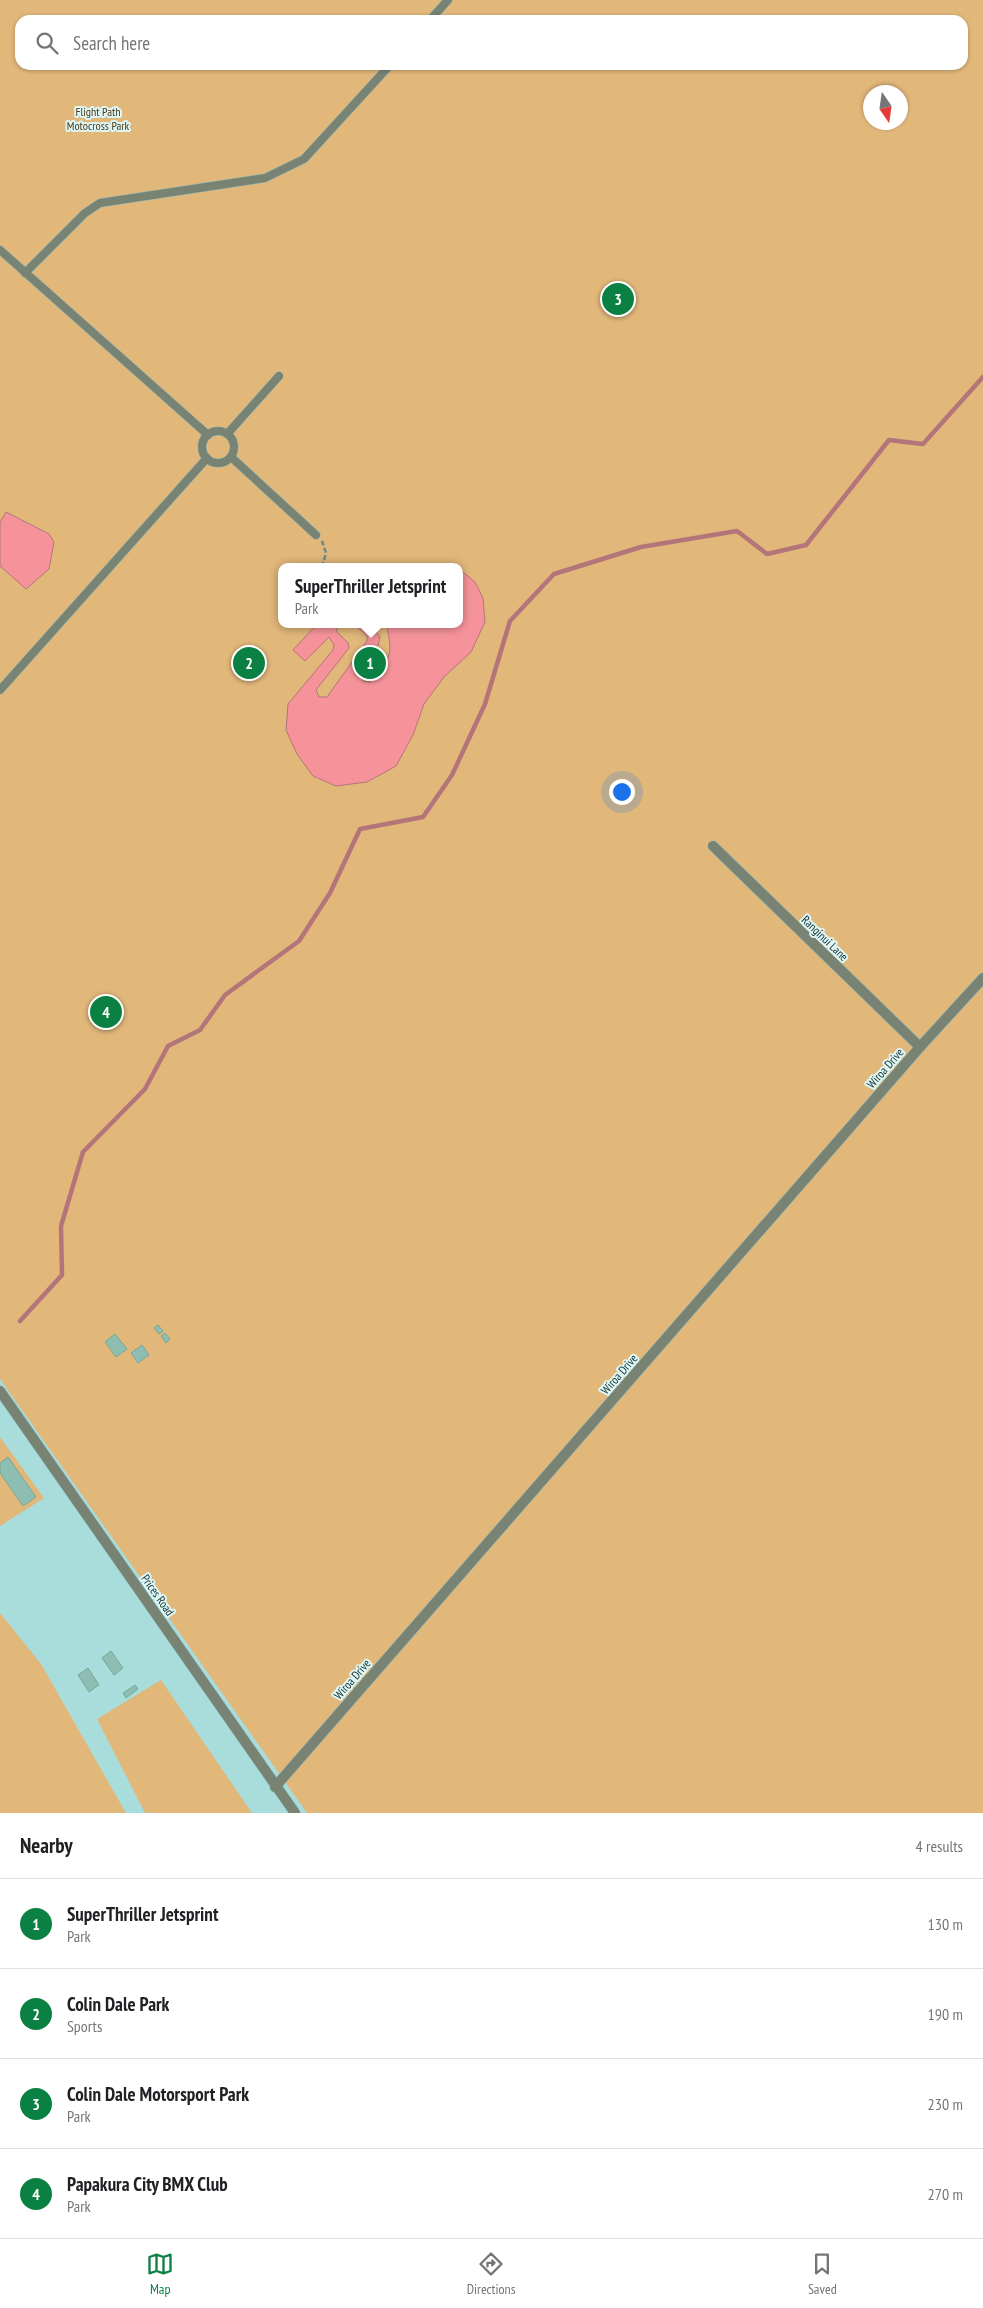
<!DOCTYPE html>
<style>
:root{--surface:#fff;--page:#f6f6f6;--text:#202124;--muted:#757577;--line:#e0e0e0;--accent:#0b8043}
body{margin:0;font-family:"PT Sans Narrow",sans-serif;background:var(--page);color:var(--text)}
.compass{position:absolute;left:863px;top:85px;width:45px;height:45px;border-radius:50%;background:var(--surface);box-shadow:0 1px 4px #0004;rotate:167deg}
.you{position:absolute;left:621px;top:791px;width:18px;height:18px;margin:-12px;border:4px solid #fff;border-radius:50%;background:#1a73e8;box-shadow:0 0 0 8px #1a73e833}
.badge{display:grid;place-items:center;width:32px;height:32px;border-radius:50%;background:var(--accent);color:#fff;font-size:16px;font-weight:700}
.pin{position:absolute;translate:-50% -50%;border:2px solid #fff;box-shadow:0 1px 5px #0006}
.popup{position:absolute;left:278px;top:563px;width:185px;height:65px;box-sizing:border-box;display:grid;place-content:center;border-radius:10px;background:var(--surface);filter:drop-shadow(0 1px 4px #0005);font-size:16px;white-space:nowrap;color:var(--muted)}
.popup b{font-size:19px;color:var(--text)}
.popup::after{content:'';position:absolute;left:50%;top:100%;margin-left:-10px;border:10px solid transparent;border-top-color:var(--surface)}
.list{margin:0;padding:0;list-style:none}
h2{display:flex;justify-content:space-between;align-items:center;height:65px;margin:0;padding:0 20px;font-size:21px}
h2 small{font-size:16px;font-weight:400;color:var(--muted)}
.list li{display:grid;grid-template-columns:32px 1fr auto;gap:15px;align-items:center;box-sizing:border-box;height:90px;padding:0 20px;border-top:1px solid var(--line)}
.list b{display:block;font-size:19px;white-space:nowrap}
.list p{margin:0;font-size:16px;white-space:nowrap;color:var(--muted)}
.list em{font-size:16px;font-style:normal;color:var(--muted)}
.icon{flex:none;width:28px;height:28px;fill:none;stroke:currentColor;stroke-width:2;stroke-linecap:round;stroke-linejoin:round}
.map{position:relative;flex:none;width:983px;height:1813px;overflow:hidden}
.search{position:absolute;background:var(--surface);box-shadow:0 1px 4px #0004;left:15px;right:15px;top:15px;height:55px;display:flex;align-items:center;gap:12px;box-sizing:border-box;padding:0 18px;border-radius:15px;color:var(--muted);font-size:19px}
.sheet{height:425px;background:var(--surface)}
nav{display:flex;justify-content:space-around;align-items:center;box-sizing:border-box;height:70px;border-top:1px solid var(--line);background:var(--surface);font-size:14px;color:var(--muted)}
nav a{display:grid;justify-items:center;gap:2px}
nav .on{color:var(--accent)}
.map>svg:first-child{display:block}
.green{fill:#e1b77a;fill-rule:evenodd}
.water{fill:#f6939a;stroke:#b4757a}
.lines{fill:none;stroke-linecap:round;stroke-linejoin:round}
.stream{stroke:#b4757a;stroke-width:4.5}
.building{fill:#8ebeb1;stroke:#78a79a}
.lane-casing{stroke:#8cbaba;stroke-width:9}
.street-casing{stroke:#8cbaba;stroke-width:11}
.path{stroke:#668c8c;stroke-width:2.5;stroke-dasharray:5 2.5;stroke-linecap:butt}
.lane{stroke:#798374;stroke-width:8}
.street{stroke:#798374;stroke-width:10}
.labels{text-anchor:middle;dominant-baseline:central;stroke-width:4;stroke-linejoin:round;paint-order:stroke}
.park-label{font-size:12px;fill:#4e3714;stroke:#def8f8}
.street-label{font-size:12px;fill:#1b3030;stroke:#def8f8}
</style>
<div class="map">
<svg width="983" height="1813" viewBox="0 0 983 1813">
<rect width="100%" height="100%" fill="#a8dddc"/>
<g class="green">
<path d="M0,0h983v1813h-676l-307,-434zM20,20h943v45h-943zM870,92h30v30h-30zM281,567h178v57h-178z"/>
<path d="M0,1437l44,61 -44,28z"/>
<path d="M0,1613l41,51 85,149h-126z"/>
<path d="M161,1680l91,133h-107l-48,-94z"/>
</g>
<g class="water">
<path d="M6,512l43,22 5,8 -5,27 -23,20 -26,-23v-44z"/>
<path d="M459,569l16,13 8,16 2,24 -14,30 -27,25 -20,27 -11,31 -17,31 -29,16 -31,4 -23,-10 -16,-22 -11,-24 2,-26 45,-54 1,-5 -5,-8 -24,24 -12,-11 24,-26h23l-4,7 12,12 1,5 -33,42 3,7h8l40,-56v-5l-13,-12h15l11,13 -2,9 -18,25 3,10 7,1c20,-24 24,-27 16,-58h73z"/>
</g>
<g class="lines">
<path class="stream" d="M20,1321l42,-46 -1,-49 22,-74 62,-63 23,-43 32,-16 25,-35 74,-54 31,-48 30,-64 63,-12 29,-42 33,-71 25,-83 44,-47 87,-27 96,-16 30,23 39,-9 83,-105 34,4 60,-67"/>
</g>
<g class="building">
<path d="M158,1325l5,6 -4,3 -5,-6z"/>
<path d="M165,1333l5,6 -4,4 -5,-7z"/>
<path d="M115,1334l12,15 -11,8 -11,-15z"/>
<path d="M142,1345l7,10 -11,8 -7,-10z"/>
<path d="M8,1457l28,40 -13,9 -23,-33v-10z"/>
<path d="M111,1651l12,17 -9,7 -12,-17z"/>
<path d="M88,1668l11,17 -10,7 -11,-17z"/>
<path d="M135,1685l3,4 -12,9 -3,-5z"/>
</g>
<g class="lines">
<defs>
<g id="lane">
<path d="M430,20l18,-20"/>
<path d="M0,250l208,185"/>
<path d="M25,273l60,-60 15,-10 165,-25 39,-19 86,-94"/>
<circle cx="218" cy="447" r="16"/>
<path d="M228,433l51,-57"/>
<path d="M231,457l85,78"/>
<path d="M0,690l207,-232"/>
</g>
<g id="street">
<path d="M713,846l207,201"/>
<path d="M0,1391l295,422"/>
<path d="M275,1787l645,-740 63,-69"/>
</g>
</defs>
<use href="#lane" class="lane-casing"/>
<use href="#street" class="street-casing"/>
<path class="path" d="M322,567l4,-14 -4,-12"/>
<use href="#lane" class="lane"/>
<use href="#street" class="street"/>
</g>
<g class="labels">
<g class="park-label">
<text x="98" y="111">Flight Path<tspan x="98" dy="14">Motocross Park</tspan></text>
</g>
<g class="street-label">
<text transform="translate(825 938) rotate(44)">Ranginui Lane</text>
<text transform="translate(885 1068) rotate(-49)">Wiroa Drive</text>
<text transform="translate(619 1374) rotate(-49)">Wiroa Drive</text>
<text transform="translate(158 1595) rotate(55)">Prices Road</text>
<text transform="translate(352 1679) rotate(-49)">Wiroa Drive</text>
</g>
</g>
</svg>
<svg class="compass" viewBox="-18 -18 36 36"><path d="M0-13l5 13h-10z" fill="#e53935"/><path d="M0 13l5-13h-10z" fill="#757577"/></svg>
<div class="you"></div>
<div class="pin badge" style="left:370px;top:663px">1</div>
<div class="popup"><b>SuperThriller Jetsprint</b>Park</div>
<div class="pin badge" style="left:249px;top:663px">2</div>
<div class="pin badge" style="left:618px;top:299px">3</div>
<div class="pin badge" style="left:106px;top:1012px">4</div>
<div class="search"><svg class="icon" aria-label="search" viewBox="0 0 24 24"><circle cx="10" cy="10" r="6"/><path d="M15 15l6 6"/></svg>Search here</div>
</div>
<section class="sheet">
<h2>Nearby<small>4 results</small></h2>
<ul class="list">
<li><span class="badge">1</span><div><b>SuperThriller Jetsprint</b><p>Park</p></div><em>130 m</em></li>
<li><span class="badge">2</span><div><b>Colin Dale Park</b><p>Sports</p></div><em>190 m</em></li>
<li><span class="badge">3</span><div><b>Colin Dale Motorsport Park</b><p>Park</p></div><em>230 m</em></li>
<li><span class="badge">4</span><div><b>Papakura City BMX Club</b><p>Park</p></div><em>270 m</em></li>
</ul>
</section>
<nav>
<a class="on"><svg class="icon" aria-label="map" viewBox="0 0 24 24"><path d="M3 6l6-2 6 2 6-2v14l-6 2-6-2-6 2zM9 4v14M15 6v14"/></svg>Map</a>
<a><svg class="icon" aria-label="directions" viewBox="0 0 24 24"><path d="M12 3l9 9-9 9-9-9zM9 14v-3h6M13 9l2 2-2 2"/></svg>Directions</a>
<a><svg class="icon" aria-label="saved" viewBox="0 0 24 24"><path d="M7 4h10v16l-5-4-5 4z"/></svg>Saved</a>
</nav>
